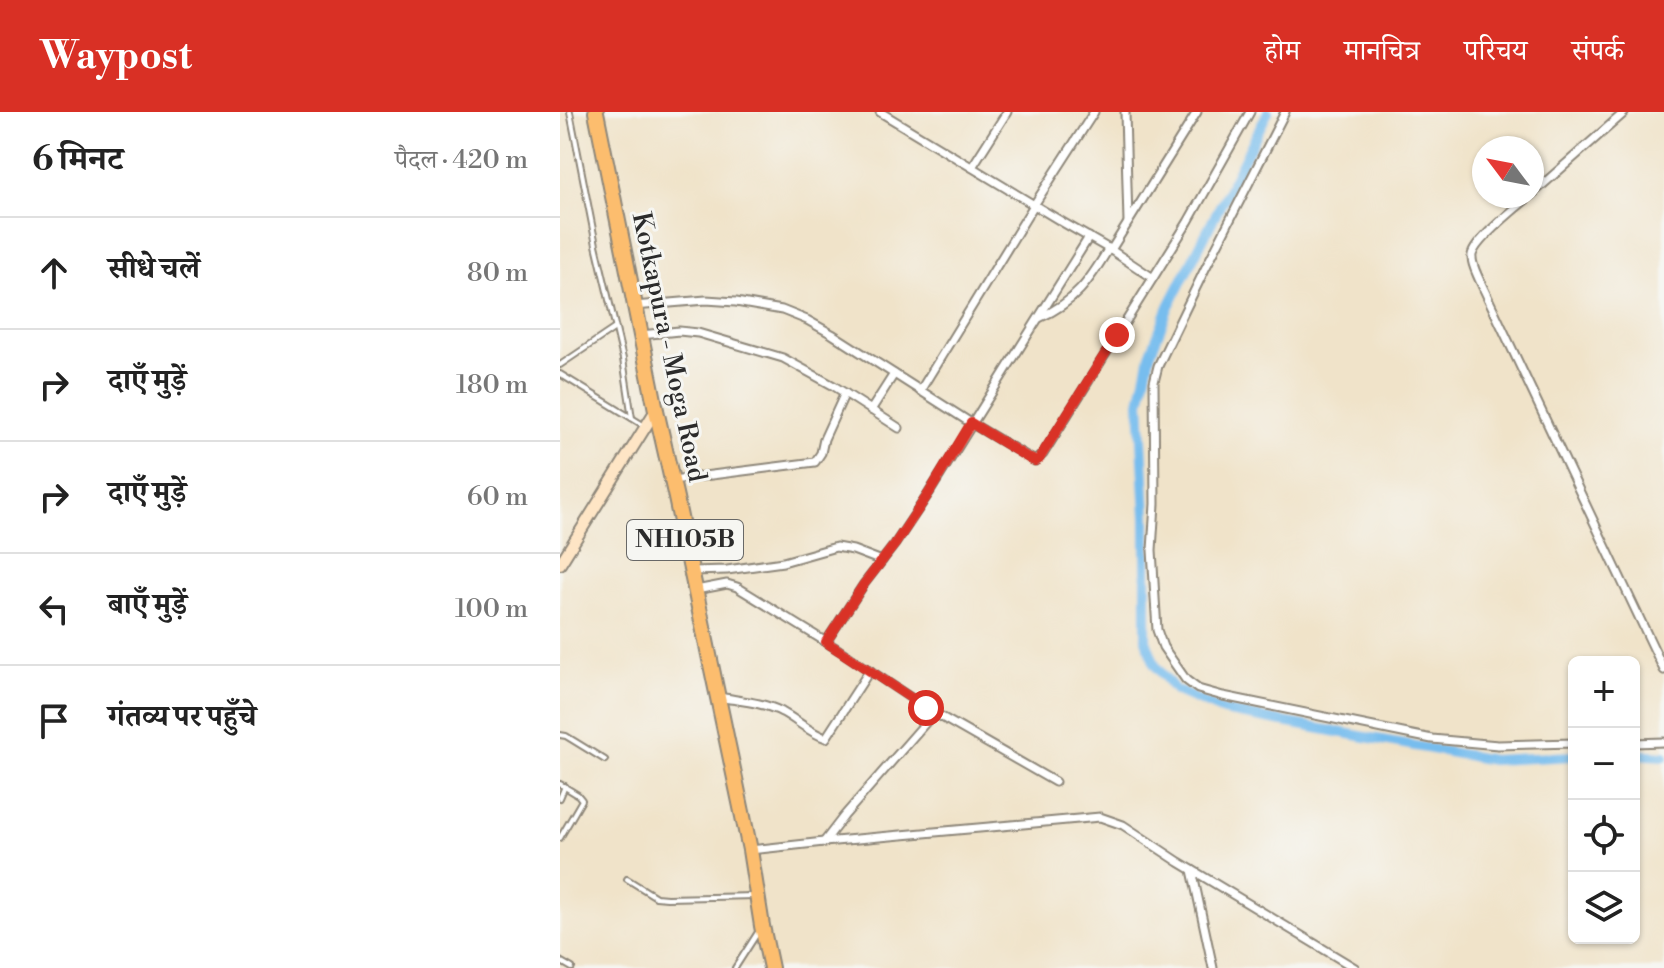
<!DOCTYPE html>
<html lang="hi">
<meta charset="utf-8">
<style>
:root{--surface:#fff;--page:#f6f6f6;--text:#222;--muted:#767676;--line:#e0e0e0;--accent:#d93025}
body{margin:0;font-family:"Libre Bodoni","Noto Serif Devanagari",serif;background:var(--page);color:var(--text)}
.controls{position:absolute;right:24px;bottom:24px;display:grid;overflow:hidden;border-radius:12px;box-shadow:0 2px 6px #0004}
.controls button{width:72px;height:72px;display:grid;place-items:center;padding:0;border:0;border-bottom:2px solid var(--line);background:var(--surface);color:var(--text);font:40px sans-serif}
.compass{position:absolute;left:912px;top:24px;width:72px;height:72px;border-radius:50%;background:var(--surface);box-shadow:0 2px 6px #0004;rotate:302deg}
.stop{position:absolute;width:24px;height:24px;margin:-18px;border:6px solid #d93025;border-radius:50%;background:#fff}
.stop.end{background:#d93025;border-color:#fff;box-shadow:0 2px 8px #0008}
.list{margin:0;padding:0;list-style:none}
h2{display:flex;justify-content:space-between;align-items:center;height:104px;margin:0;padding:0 32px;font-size:34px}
h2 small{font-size:26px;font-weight:400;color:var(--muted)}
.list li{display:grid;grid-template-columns:52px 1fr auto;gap:24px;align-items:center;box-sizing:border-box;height:112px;padding:0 32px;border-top:2px solid var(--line)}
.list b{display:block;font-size:30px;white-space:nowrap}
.list em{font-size:26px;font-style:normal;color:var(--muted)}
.icon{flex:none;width:44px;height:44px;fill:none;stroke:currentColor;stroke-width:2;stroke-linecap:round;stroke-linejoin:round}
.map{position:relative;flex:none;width:1104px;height:856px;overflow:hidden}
header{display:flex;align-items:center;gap:48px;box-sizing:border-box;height:112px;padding:0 40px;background:var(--accent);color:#fff}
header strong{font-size:38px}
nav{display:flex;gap:44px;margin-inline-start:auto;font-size:28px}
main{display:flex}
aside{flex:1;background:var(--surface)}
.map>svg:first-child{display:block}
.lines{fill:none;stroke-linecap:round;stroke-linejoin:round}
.canal{stroke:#77bdee;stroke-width:10}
.lane-casing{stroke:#8e877a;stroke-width:8}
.street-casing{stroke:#8e877a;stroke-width:11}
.secondary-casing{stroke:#8e877a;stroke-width:14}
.highway-casing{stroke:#8e877a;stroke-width:18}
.lane{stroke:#fff;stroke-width:4}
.street{stroke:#fff;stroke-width:7}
.secondary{stroke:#fee5c5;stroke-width:10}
.highway{stroke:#fcbd6e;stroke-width:14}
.route{stroke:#d93025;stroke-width:10}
.labels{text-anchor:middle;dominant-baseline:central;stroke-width:6;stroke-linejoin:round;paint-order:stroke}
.shield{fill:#f6f6f2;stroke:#686867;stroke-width:2}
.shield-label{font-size:24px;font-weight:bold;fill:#2b2b2b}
.street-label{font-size:26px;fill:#2b2b2b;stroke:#f6f6f2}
</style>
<header>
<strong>Waypost</strong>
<nav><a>होम</a><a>मानचित्र</a><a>परिचय</a><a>संपर्क</a></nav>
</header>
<main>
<aside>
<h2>6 मिनट<small>पैदल · 420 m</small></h2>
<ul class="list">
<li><svg class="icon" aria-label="ahead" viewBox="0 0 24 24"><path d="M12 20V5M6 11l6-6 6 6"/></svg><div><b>सीधे चलें</b></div><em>80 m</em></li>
<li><svg class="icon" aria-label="right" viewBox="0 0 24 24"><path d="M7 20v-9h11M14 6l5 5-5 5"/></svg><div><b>दाएँ मुड़ें</b></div><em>180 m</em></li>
<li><svg class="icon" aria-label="right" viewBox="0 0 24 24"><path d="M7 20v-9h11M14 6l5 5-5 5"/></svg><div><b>दाएँ मुड़ें</b></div><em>60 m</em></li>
<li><svg class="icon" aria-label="left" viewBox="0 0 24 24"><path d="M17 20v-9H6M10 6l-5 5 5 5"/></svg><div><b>बाएँ मुड़ें</b></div><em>100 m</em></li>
<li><svg class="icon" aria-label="arrive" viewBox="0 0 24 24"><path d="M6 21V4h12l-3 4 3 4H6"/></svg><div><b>गंतव्य पर पहुँचे</b></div></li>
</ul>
</aside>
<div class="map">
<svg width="1104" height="856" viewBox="0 0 1104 856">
<rect width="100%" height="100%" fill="#f6f6f2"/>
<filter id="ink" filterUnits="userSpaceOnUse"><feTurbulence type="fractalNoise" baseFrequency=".0125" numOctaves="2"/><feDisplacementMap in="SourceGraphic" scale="16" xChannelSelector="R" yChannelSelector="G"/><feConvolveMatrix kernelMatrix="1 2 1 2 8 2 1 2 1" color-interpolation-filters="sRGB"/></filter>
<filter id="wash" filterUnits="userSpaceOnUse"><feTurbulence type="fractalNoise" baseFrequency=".006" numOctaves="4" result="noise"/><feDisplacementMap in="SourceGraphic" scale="32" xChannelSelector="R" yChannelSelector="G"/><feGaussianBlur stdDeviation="1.8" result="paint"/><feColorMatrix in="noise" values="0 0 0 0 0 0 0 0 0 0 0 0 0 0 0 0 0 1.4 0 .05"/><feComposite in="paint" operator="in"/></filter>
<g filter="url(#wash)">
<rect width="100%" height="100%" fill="#f0e3c9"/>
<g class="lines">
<g class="canal">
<path d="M708,0l-99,194 -19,49 -10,47 6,115v123l9,25 20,25 48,21 269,49 82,-4"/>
<path d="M1074,642l30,2"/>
</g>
</g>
</g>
<g filter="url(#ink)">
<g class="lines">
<defs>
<g id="lane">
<path d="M10,0l26,133 27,114 9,59"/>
<path d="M0,253l55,-37"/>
<path d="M0,262l83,51"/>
<path d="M0,623l6,1 39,24"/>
<path d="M0,672l18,11 4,5 -22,38"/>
<path d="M0,686l5,-12"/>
<path d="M67,767l29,18 11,1 88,-2"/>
<path d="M0,849l12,7"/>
<path d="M175,856l25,-39"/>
</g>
<g id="street">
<path d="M320,0l184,111 47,27 42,28"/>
<path d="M565,0l3,110"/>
<path d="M725,0l-80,157 -47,97 -4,16 1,122 -3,46 5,80 6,17 23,33 12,9 25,7 209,43 66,6 76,-2"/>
<path d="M412,55l35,-55"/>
<path d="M972,82l93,-82"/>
<path d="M970,84c-13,11 -55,44 -58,59 -1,8 4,17 7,24l185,391"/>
<path d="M551,138l86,-138"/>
<path d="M74,194l72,-6 30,2 46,8 25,10 25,14 139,89 64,38 8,-7 145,-232 62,-110"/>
<path d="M479,206c36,-16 50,-36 70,-70"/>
<path d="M81,223l38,-4 19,2 85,25 51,28 65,42"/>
<path d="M360,279l114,-186 60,-93"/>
<path d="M311,298l23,-36"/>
<path d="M112,368l143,-18 6,-9 3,-14 21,-46"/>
<path d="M132,459l35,-1 56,-8 53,-15 17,3 29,11"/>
<path d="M136,478l31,-6 10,3 102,63 87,58 129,74"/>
<path d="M266,530l38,-58 31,-40 34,-51 160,-256"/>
<path d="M159,585c21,4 43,5 63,15 15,8 28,21 44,26l44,-68"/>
<path d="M1074,631l30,-1"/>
<path d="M264,730l20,-26 90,-103"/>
<path d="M190,738l74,-8 276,-25 23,8 56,37 176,106"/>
<path d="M632,758l21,98"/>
</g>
<path id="secondary" d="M0,452l96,-154"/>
<path id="highway" d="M36,0l60,298 20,88 74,352 12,76 9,42"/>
</defs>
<use href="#lane" class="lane-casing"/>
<use href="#street" class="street-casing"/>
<use href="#secondary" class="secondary-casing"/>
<use href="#highway" class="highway-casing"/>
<use href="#lane" class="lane"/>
<use href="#street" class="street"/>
<use href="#secondary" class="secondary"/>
<use href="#highway" class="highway"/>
</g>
</g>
<g class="lines" filter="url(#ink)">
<path class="route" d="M366,596l-100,-66 38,-58 31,-40 34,-51 42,-70 59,36 5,2 4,-2 78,-124"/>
</g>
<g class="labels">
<rect class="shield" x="67" y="408" width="116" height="40" rx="6"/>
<g class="shield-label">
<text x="125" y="428">NH105B</text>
</g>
<g class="street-label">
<text transform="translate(109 235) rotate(78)">Kotkapura - Moga Road</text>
</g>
</g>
</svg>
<div class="controls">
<button>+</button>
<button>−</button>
<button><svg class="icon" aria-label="locate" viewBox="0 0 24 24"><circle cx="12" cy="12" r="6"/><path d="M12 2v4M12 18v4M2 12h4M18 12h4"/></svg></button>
<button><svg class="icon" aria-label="layers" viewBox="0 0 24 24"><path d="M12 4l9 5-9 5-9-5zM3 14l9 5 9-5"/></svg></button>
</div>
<svg class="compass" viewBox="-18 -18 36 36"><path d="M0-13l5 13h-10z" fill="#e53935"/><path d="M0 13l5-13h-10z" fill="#767676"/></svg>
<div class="stop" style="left:366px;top:596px"></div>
<div class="stop end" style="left:557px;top:223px"></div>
</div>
</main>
